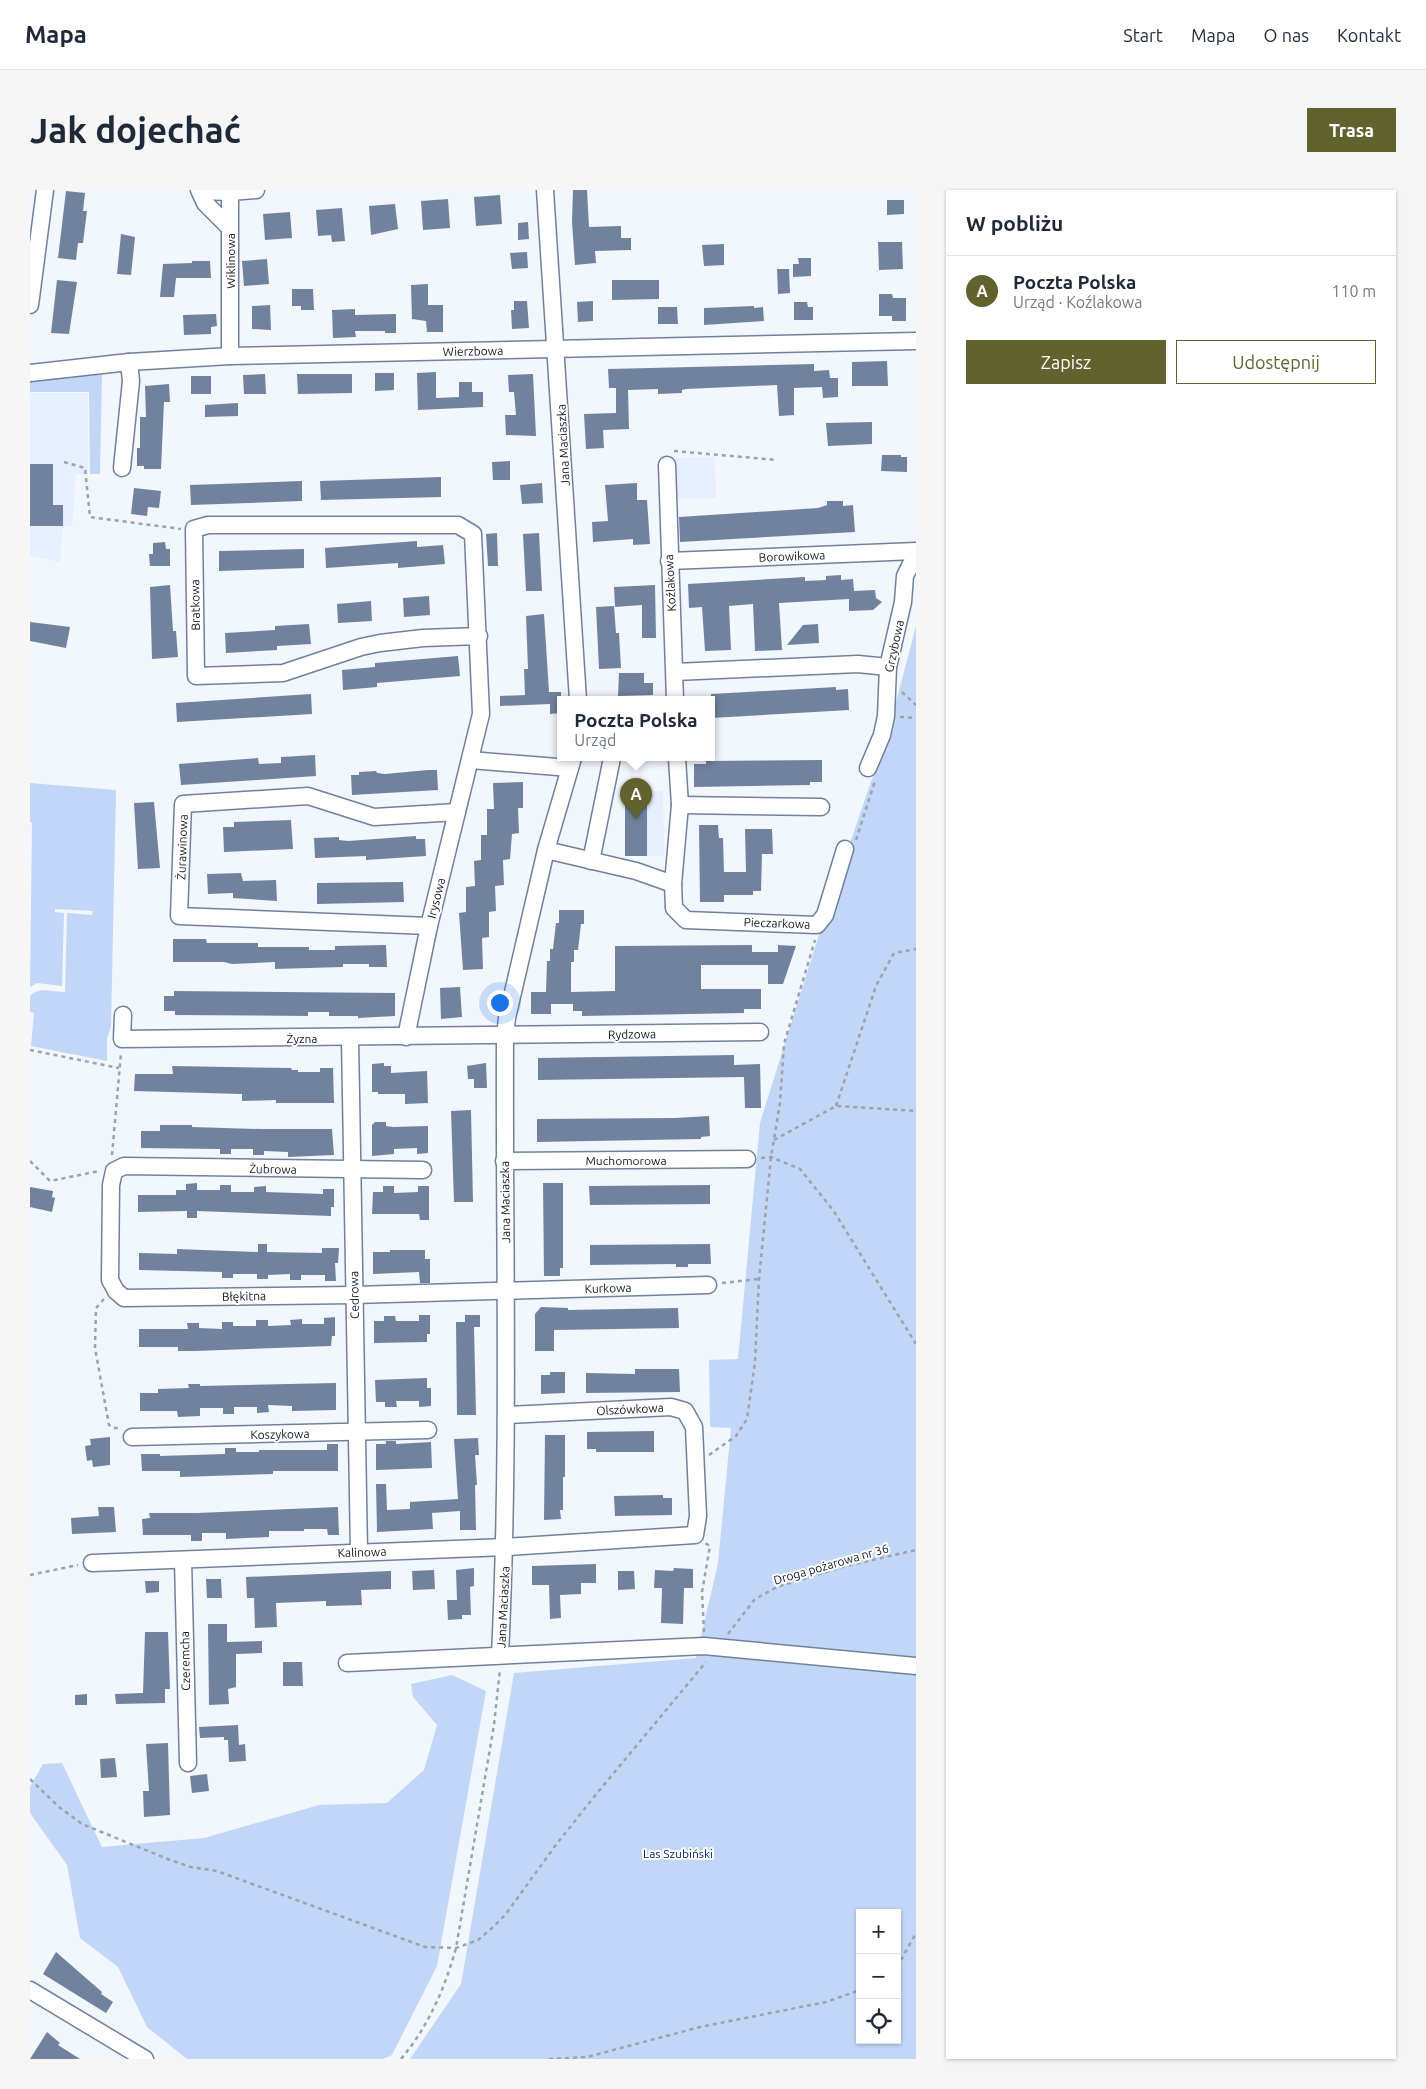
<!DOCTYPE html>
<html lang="pl">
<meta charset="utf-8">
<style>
:root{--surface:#fff;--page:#f6f6f7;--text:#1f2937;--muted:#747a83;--line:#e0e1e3;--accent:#62622f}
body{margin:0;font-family:Ubuntu,sans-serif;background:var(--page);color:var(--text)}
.controls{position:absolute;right:15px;bottom:15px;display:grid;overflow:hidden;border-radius:0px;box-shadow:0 1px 4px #0004}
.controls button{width:45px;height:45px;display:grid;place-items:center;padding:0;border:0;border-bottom:1px solid var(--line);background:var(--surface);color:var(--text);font:25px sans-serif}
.you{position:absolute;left:469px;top:812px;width:18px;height:18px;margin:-12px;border:4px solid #fff;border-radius:50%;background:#1a73e8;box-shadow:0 0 0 8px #1a73e833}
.badge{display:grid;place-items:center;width:32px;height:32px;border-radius:50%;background:var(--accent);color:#fff;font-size:16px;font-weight:700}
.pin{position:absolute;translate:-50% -41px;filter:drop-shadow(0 1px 2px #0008)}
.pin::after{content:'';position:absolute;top:26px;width:18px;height:15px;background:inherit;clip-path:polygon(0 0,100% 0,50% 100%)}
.popup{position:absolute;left:527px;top:506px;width:158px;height:65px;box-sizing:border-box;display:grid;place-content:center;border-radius:0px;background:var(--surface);filter:drop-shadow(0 1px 4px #0005);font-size:16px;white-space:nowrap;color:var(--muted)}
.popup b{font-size:19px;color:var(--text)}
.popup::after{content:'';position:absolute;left:50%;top:100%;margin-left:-10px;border:10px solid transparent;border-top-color:var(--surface)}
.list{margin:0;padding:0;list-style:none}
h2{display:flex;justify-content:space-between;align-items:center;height:65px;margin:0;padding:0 20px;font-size:21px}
h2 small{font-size:16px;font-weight:400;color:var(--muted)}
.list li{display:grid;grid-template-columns:32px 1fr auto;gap:15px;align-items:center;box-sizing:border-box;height:70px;padding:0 20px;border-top:1px solid var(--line)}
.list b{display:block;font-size:19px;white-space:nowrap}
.list p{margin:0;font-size:16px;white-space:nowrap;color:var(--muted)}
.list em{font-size:16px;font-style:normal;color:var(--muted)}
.actions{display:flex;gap:10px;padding:15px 20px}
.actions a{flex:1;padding:11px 0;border:1px solid var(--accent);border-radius:0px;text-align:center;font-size:18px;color:var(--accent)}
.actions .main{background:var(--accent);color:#fff}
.icon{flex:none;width:28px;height:28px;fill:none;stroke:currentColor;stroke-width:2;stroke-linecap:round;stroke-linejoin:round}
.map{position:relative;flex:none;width:886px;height:1869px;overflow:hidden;border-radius:0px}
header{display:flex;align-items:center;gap:30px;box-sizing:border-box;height:70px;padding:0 25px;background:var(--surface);border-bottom:1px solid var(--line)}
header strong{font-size:24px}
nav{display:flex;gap:28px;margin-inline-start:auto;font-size:18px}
.intro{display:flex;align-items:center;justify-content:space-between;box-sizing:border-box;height:120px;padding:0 30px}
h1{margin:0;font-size:35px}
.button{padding:12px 22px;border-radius:0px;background:var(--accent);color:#fff;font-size:18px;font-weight:700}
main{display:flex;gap:30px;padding:0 30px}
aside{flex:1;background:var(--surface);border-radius:0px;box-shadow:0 1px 4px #0004}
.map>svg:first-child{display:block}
.built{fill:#e6efff}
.green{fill:#c2d6f7;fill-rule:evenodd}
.building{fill:#71829f}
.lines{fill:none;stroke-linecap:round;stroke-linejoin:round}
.minor-casing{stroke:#70819e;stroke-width:19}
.path{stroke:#9da2ab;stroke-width:2.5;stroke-dasharray:4 4;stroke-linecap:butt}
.minor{stroke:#fff;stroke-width:16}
.labels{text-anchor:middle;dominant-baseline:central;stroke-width:4;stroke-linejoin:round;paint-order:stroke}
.street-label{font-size:12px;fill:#111722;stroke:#fff}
.park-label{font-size:12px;fill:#082962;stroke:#fff}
</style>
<header>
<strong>Mapa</strong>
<nav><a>Start</a><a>Mapa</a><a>O nas</a><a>Kontakt</a></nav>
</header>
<div class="intro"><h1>Jak dojechać</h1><a class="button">Trasa</a></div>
<main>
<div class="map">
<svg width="886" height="1869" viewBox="0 0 886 1869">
<rect width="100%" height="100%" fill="#f2f6fd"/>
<g class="built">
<path d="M0,203h58v81h-12l-4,52h-9l-3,36 -30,-6z"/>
<path d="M685,267l1,41 -42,1v-41z"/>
<path d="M633,601l1,65h-39v-64z"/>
</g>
<g class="green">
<path d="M72,182l-2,102h-10l-1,-82h-59v-12z"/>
<path d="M886,436v1433h-506l51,-75 53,-311 182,-15 22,-95 13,-135 -21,-1 -1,-67 29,-1 22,-236 62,-198 67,-196zM830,1723h37v127h-37z"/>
<path d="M0,593l86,7 -5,237 -4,11v23l-76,-15 3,-33 -4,-1v-16c9,-10 23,-4 35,-4l2,-79 25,2 1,-4 -38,-2v3l9,1 -2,73 -25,-3 -7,4 2,-164 -2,-1z"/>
<path d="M422,1485l34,16 -49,275 -45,89 -9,4h-196l-40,-32 -29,-60 -38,-29 -13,-73 -37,-52v-26l13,-23 19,-1 40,84 102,-9 115,-33 68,-2 37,-33 13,-45 -24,-28 -2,-13z"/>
</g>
<g class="building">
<path d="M543,0h14l2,37 32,-1v12h10v12l-36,1 1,12 -21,2 -3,-43z"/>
<path d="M36,1l19,2 -2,18h4l-4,32h-5l-2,17 -18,-2z"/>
<path d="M470,5l2,29 -26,2 -2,-29z"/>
<path d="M418,9l2,29 -27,2 -2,-29z"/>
<path d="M857,10h17v14l-17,1z"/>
<path d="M365,14l3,25 -27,6 -2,-29z"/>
<path d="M312,18l3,33 -13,1 -1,-7 -13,1 -2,-26z"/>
<path d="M260,22l2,26 -27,2 -2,-26z"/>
<path d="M498,32l1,17 -11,1v-17z"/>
<path d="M91,44l14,3 -4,38 -14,-1z"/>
<path d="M848,52h24l1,27 -24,1z"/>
<path d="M694,54v21l-20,1 -2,-21z"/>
<path d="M497,62l1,16 -16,1 -2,-16z"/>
<path d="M768,68h13v18l-18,1v-13h6z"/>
<path d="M237,69l2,25 -25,2 -2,-25z"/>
<path d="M162,71h18l1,17h-35l-2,19h-14l3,-33 29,-1z"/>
<path d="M747,79h12l1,24 -12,1z"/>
<path d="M27,90l20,2 -8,52 -18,-1z"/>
<path d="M582,90h47v19l-47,1z"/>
<path d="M398,94v21h15v27h-16l-1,-11 -14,-2 -1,-34z"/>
<path d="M262,99h21l1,21h-13v-4h-9z"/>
<path d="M849,104h13l1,4h13v23h-14v-5h-13z"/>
<path d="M484,111h13l2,27 -17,1 -1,-19h3z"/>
<path d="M563,111v20l-15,1 -1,-20z"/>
<path d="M764,112h13l1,5h5v13h-19z"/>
<path d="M240,115l1,25 -19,-1v-23z"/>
<path d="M724,116v2l9,-1 1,14 -60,4v-17z"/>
<path d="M628,117h19l1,17h-20z"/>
<path d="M325,119v6l41,-1v19h-11v-2h-30l1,6 -23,1 -1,-28z"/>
<path d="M186,124l1,12 -6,1v7l-27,1 -1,-20z"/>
<path d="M857,171l1,25h-36v-24z"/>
<path d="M784,174v7l15,-1 1,8h8v19l-15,1 -1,-11 -28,1v27l-15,1 -2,-31 -91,4 -4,1v3l-24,1v-5l-30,1 1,39 -26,1 1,18 -18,1 -2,-35 32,-1v-25h-7l-1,-19z"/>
<path d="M406,182v26l23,-1v-15h13v10h11v15l-65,3 -1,-37z"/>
<path d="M345,183h19v17l-19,1z"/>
<path d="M235,184l1,20h-22l-1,-19z"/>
<path d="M267,184h55v19l-54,1z"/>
<path d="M503,184l3,62 -30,-1 -1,-20h11l-2,-23h-5l-1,-17z"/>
<rect x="161" y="186" width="20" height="18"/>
<path d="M139,194l1,18h-6l-3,67h-17v-3h-7v-18h3v-31h6l-1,-31z"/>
<path d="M208,213v13l-33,1v-12z"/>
<path d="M842,232v22l-44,2 -2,-23z"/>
<path d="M852,265h19v2h6v15l-26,-1z"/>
<path d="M480,271v19h-17l-1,-18z"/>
<path d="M0,274h23v41h10v21h-33z"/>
<path d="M411,287v20l-120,3 -1,-19z"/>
<path d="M272,291v20l-111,4 -1,-20z"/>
<path d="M512,293l1,20 -21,1 -2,-19z"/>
<path d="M607,293v17h10l3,44 -17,1v-6l-40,3 -1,-20 16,-1 -3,-36z"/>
<path d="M104,298l27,3 -2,17 -11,-1 -1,9 -16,-2z"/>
<path d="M797,311h16v5l10,-1 2,27 -175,10 -1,-25 139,-9 9,-3z"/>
<path d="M467,343l1,33h-10l-2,-32z"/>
<path d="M509,343l3,58h-16l-3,-57z"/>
<path d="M387,351v6l26,-2 2,19 -47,4v-5l-72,5 -1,-20z"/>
<path d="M135,352l1,7h4v17h-20l-1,-12h4v-11z"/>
<path d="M274,359v19l-85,3v-20z"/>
<path d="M811,385v5l12,-1 1,12 21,-1 1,8 6,4 -9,8 -24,1v-12l-70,4 3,47 -27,1 -2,-47 -24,2 2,44 -26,1 -3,-44 -13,1 -1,-24 117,-7v4l21,-1v-4z"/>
<path d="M140,395l3,46h3l2,26 -26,2 -2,-72z"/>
<path d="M625,395l1,53h-14v-33l-27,2 -1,-20z"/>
<path d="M399,406l1,19 -26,2 -1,-19z"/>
<path d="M341,411l1,20 -34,2 -1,-19z"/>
<path d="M584,416l2,27h3l2,35 -22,1 -3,-62z"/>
<path d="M514,424l5,78h12v21l-11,1v-10l-50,2v-10l25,-1 -1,-26h4l-2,-53z"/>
<path d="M0,432l40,5 -4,21 -36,-7z"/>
<path d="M279,434l2,20 -34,2v4l-51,3 -1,-20 50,-3v-4z"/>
<path d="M788,434l1,19 -32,2 16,-20z"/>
<path d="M428,466l2,20 -83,7v4l-34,3 -1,-20 33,-3v-4z"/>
<path d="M589,483h25v10h9v12l-35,1z"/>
<path d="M806,497v3l12,-1 1,21 -138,8v-24z"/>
<path d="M281,504l1,20 -135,8 -1,-19z"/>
<path d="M285,565l1,21 -135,9 -2,-21 79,-6 1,6 22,-1v-6z"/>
<path d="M792,570v22h-12v3l-116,2v-23h12v-3z"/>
<path d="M398,580h9l1,20 -86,5 -1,-20h8v-3l17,-1 1,2 8,1z"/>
<path d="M493,592v26h-5l1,25 -7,1 -2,25 -7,1 1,25 -9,1 1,25 -7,1v25l-7,1 1,31 -20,1 -4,-57 7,-1v-25l9,-1 -1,-25 7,-1v-25h6v-26h7l-1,-26z"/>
<rect x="595" y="602" width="22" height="64"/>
<path d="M124,612l6,66 -22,1 -4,-66z"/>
<path d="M261,630l2,29 -69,3 -1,-25h11v-5z"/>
<path d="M669,635h19l1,13h4l1,34h22l-1,-43h27l1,25h-11l-1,37h-8v4h-29v7h-24z"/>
<path d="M386,646v3h9l1,17 -60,4v-4l-51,2 -1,-20 25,-1v3l9,1z"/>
<path d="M211,683l2,8 33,-1 1,21 -44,-3v-5l-25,1 -1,-20z"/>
<path d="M373,692l1,20 -87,2v-21z"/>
<path d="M529,720h25v14h-3l-3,26h-4v12h-3v30l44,-1v-45l137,-1v7h26v-7l18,1 -13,38h-15v-19h-67v24h60v20h-17v4l-162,3v-5h-9v-7h-22v10h-20v-22h15l1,-31h3v-12h3l3,-26h3z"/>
<path d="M143,749h33l1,4h51v4h51v3h26v-4l51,-1 1,22h-18v-3h-26v3l-68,2v-7l-43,2 -8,-2h-51z"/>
<path d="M430,797l2,30 -21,2 -1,-31z"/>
<path d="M144,801l221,2v23l-37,2v-2h-29v-4h-21v4l-133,-1v-4h-11v-15h10z"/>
<path d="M704,865v10l26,-1 1,44h-16l-1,-31 -206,3v-22z"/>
<path d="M354,873v3h7v7l36,-2 1,32 -23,1v-10h-27v-2h-6v-28z"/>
<path d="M456,873l1,25h-13v-9h-6l-1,-13z"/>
<path d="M142,876l119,2 1,2h6v2h22v-4h13l1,35h-58v-3l-34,1v-7l-108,-3 1,-17h38z"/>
<path d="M441,920l2,92h-19l-3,-91z"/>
<path d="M679,926l1,20 -9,1v2l-164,3v-23l138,-1z"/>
<path d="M345,932h11v4l7,1 35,-1v27l-11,1v-6l-23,1v5l-22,2v-31z"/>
<path d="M130,935h32v2l68,2h72l2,26 -46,2v-5l-24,-1v4h-11v-6h-22v5h-11v-5l-79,-1v-17h19z"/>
<path d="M167,993v7h23v-5h11v7h23v-5l12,-1v6l57,2v-5h11v18h-3v9l-134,-5v7h-10v-7l-49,1v-17h38v-5h10v-6z"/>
<path d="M513,993h20v85h-3v8h-16z"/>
<path d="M680,995v19l-120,1 -1,-19z"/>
<path d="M353,996h11v7l24,-1v-6h11v34h-9l-1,-6h-47l1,-22h10z"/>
<path d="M0,997l23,4 -1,6 3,1 -3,14 -22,-5z"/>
<path d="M228,1054h9v8l55,1v-5h17l-1,15h-3l1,18h-11v-6h-24v5h-11v-6l-22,1v4h-11v-5h-24v4h-11v-6l-83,-2v-17l38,1v-5l81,3z"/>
<path d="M680,1054l1,20h-23v3h-12v-3l-86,1v-20z"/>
<path d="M360,1060h35v9h5v24h-10l-1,-11 -46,2v-22h17z"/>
<path d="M511,1117l27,1v2l110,-2 1,20 -125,2v21h-19v-37z"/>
<path d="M389,1125h11v19h-3v8l-53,1v-22h10v-5h11l1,5h23z"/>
<path d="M435,1125h15v12h-6l2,88h-19l-1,-93h9z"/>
<path d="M305,1127v19h-3l-1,10 -136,5h-17v-4h-39v-18h49l-1,-6h12v5l23,1v-7h11v4h23v-6h12v6l23,-1 -1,-5 12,-1v5h22v-6z"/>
<path d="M605,1179h44l1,23 -94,1v-20l49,1z"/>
<path d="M520,1182h15v21l-24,1v-19h9z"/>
<path d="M397,1188v10h4v18l-12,1v-6h-23l1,6h-12v-5h-9l-1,-22z"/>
<path d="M306,1193v27l-44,1v-5l-24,-1 1,7 -12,1v-6h-23v7h-11v-6h-23v8l-22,1 -1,-6h-37v-18h18v-4l31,-1 -1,-4h12v2z"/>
<path d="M624,1241v21h-58v-3h-9v-17z"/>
<path d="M515,1245h20v42h-2v33h-3l1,9 -17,1z"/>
<path d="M80,1247v28l-17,2 -1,-7 -5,1 -2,-15 6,-1 -1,-6z"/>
<path d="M448,1248l1,17h-4l2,30h-2l1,45h-16v-19l-28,2 1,16 -56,3 -1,-48h10l1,26 23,-1v-7l48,-3 -4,-60z"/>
<path d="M356,1251h10v3l35,-2 1,26 -56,2v-26h10z"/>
<path d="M297,1254h11v27h-65v3l-93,3v-6h-38l-1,-17h19v2l65,-2v-6h11v4h23v-2h68z"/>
<path d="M633,1305v3h9v17l-57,1 -1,-20z"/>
<path d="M68,1317h16l2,25 -44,2 -1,-16 28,-2z"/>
<path d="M308,1317l1,28h-11l-1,-6h-23v2h-35v6l-43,2v-6h-24v8h-11v-6h-48l-1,-16 8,-1 -1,-5h48z"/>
<path d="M566,1374v19h-15v11l-21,1 1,23 -11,1 -1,-34h-17v-19z"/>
<path d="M444,1378v18l-4,1 1,28h-9v4l-14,1 -1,-20h10l-1,-30z"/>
<path d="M644,1378l19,1v19h-9l-1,36 -22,-1 1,-35h-8l1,-18 18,1z"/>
<path d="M404,1380l1,19 -22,1 -1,-19z"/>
<path d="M361,1381v18l-30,1 1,15 -36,1v-5l-50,2 1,24 -22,1 -1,-30h-7l-1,-21z"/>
<path d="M588,1381h16l1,18 -17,1z"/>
<path d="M176,1389h15l1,19h-15z"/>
<path d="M115,1391h14v11l-13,1z"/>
<path d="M178,1434h19v18l35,-1v12l-26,1v33l-8,2 1,15 -20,1z"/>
<path d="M115,1442h23l2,57h-5v14l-49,1 -1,-10 28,-1z"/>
<path d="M253,1472h19l1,24h-20z"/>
<path d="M57,1504v11h-12v-10z"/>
<path d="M208,1535l1,20 6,-1 1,17 -17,1 -1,-22h-4v-3l-24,1 -1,-11z"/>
<path d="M138,1553l2,72 -26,2 -1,-26h6l-3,-47z"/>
<path d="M85,1568l2,19 -16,1 -1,-19z"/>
<path d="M177,1584l2,17 -17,2 -2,-17z"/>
<path d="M26,1762l46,40 -1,2 12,8 -7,11 -63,-39z"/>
<path d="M17,1842l13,11 -2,2 22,14h-50z"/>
</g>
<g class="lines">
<defs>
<g id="minor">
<path d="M169,0l6,13 24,24"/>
<path d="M515,0l33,510"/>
<path d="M170,1l30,1"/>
<path d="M0,115l15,-115"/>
<path d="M200,166v-164l26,-2"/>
<path d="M0,183l99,-11 101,-6 686,-15"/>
<path d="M637,275l8,235"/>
<path d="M92,278l9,-87 -2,-19"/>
<path d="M639,371l247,-10"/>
<path d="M645,482l183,-8 30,3"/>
<path d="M647,568l3,47 -7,79 1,24 12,12 131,5 8,-10 20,-66"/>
<path d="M440,570l100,8"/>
<path d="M838,578l14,-33 4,-19 2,-49 15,-65 2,-26 11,-22"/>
<path d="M650,615l141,2"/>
<path d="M516,660l90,21 37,13"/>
<path d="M561,671l21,-103"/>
<path d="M399,736l-250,-10 4,-112 125,-8 66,21 83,-5"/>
<path d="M93,825l-1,24 638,-7"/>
<path d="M376,847l23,-111 52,-212 -8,-180 -15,-9h-250l-14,4 2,147 87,-3 78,-26 19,-4 43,-5 56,-2"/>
<path d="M320,848l9,514"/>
<path d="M474,971l243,-2"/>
<path d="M393,980l-299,-4 -10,5 -3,14 -1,95 6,11 8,7 230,-3 354,-10"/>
<path d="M102,1247l296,-7"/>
<path d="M153,1370l5,203"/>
<path d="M62,1373l414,-16 189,-12 3,-19 -4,-89 -9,-16 -14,-4 -164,8"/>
<path d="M470,1465c10,-207 4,-412 5,-619l2,-18 39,-168 27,-92"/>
<path d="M317,1473l357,-17 212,20"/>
<path d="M0,1800l115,69"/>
</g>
</defs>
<use href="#minor" class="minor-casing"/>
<g class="path">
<path d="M644,261l103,9"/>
<path d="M34,272l21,6 5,49 91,12"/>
<path d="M872,502l14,13"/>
<path d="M870,527l16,1"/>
<path d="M826,650l19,-59"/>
<path d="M0,860l89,18"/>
<path d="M806,916l40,-120 18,-33 22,-4"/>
<path d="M744,950l62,-34 80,5"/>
<path d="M82,965l9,-102"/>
<path d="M731,968l10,-1 29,12 33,41 83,134"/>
<path d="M0,971l20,20 49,-10"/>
<path d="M692,1093l37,-4"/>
<path d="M74,1109l-8,9 -1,40 14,77 5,3h6"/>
<path d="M679,1265l27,-19 11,-17 8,-57 4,-83 12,-122 9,-54 4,-59 31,-104"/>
<path d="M0,1385l48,-10"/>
<path d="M674,1442l-2,-40 8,-46 -5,-3"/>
<path d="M698,1444l27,-35 22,-12 69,-21 70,-16"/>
<path d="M0,1589l29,28 23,17 88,36 21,7 26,4 208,76 31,1 22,-8 14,-12 14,-14 49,-68 43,-54 108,-130"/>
<path d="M867,1777l19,-34"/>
<path d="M371,1869c27,-32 44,-71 55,-111l38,-223 6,-56"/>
<path d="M519,1869l38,-2 113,-30 126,-25 34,-12"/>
</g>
<use href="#minor" class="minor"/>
</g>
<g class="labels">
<g class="street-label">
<text transform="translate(200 71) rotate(-90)">Wiklinowa</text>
<text transform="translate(443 161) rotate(-1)">Wierzbowa</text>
<text transform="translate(533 255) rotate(-93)">Jana Maciaszka</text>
<text transform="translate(762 366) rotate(-2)">Borowikowa</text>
<text transform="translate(640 393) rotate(-93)">Koźlakowa</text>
<text transform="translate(165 415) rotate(-91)">Bratkowa</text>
<text transform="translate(864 456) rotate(-78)">Grzybowa</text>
<text transform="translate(152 657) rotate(-88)">Żurawinowa</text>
<text transform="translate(406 708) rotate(-76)">Irysowa</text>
<text transform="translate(747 733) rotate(2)">Pieczarkowa</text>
<text transform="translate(602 844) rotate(-1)">Rydzowa</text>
<text x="272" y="848">Żyzna</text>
<text x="596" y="970">Muchomorowa</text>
<text transform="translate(243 979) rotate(1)">Żubrowa</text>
<text transform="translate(475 1012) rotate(-91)">Jana Maciaszka</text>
<text transform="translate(578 1098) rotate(-2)">Kurkowa</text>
<text transform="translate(324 1105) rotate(-91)">Cedrowa</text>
<text transform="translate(214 1106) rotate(-1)">Błękitna</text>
<text transform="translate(600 1219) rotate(-3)">Olszówkowa</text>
<text transform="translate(250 1244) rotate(-1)">Koszykowa</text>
<text transform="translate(332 1362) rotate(-2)">Kalinowa</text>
<text transform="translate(801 1374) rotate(-16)">Droga pożarowa nr 36</text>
<text transform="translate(473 1417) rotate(-87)">Jana Maciaszka</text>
<text transform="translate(155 1471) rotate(-91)">Czeremcha</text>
</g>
<g class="park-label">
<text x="648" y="1663">Las Szubiński</text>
</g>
</g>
</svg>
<div class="controls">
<button>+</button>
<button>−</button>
<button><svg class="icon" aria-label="locate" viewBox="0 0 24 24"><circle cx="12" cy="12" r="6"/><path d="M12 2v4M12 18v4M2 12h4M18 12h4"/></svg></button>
</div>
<div class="you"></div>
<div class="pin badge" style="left:606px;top:629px">A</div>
<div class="popup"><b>Poczta Polska</b>Urząd</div>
</div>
<aside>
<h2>W pobliżu<small></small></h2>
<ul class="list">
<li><span class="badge">A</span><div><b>Poczta Polska</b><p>Urząd · Koźlakowa</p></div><em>110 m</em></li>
</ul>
<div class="actions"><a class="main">Zapisz</a><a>Udostępnij</a></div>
</aside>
</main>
